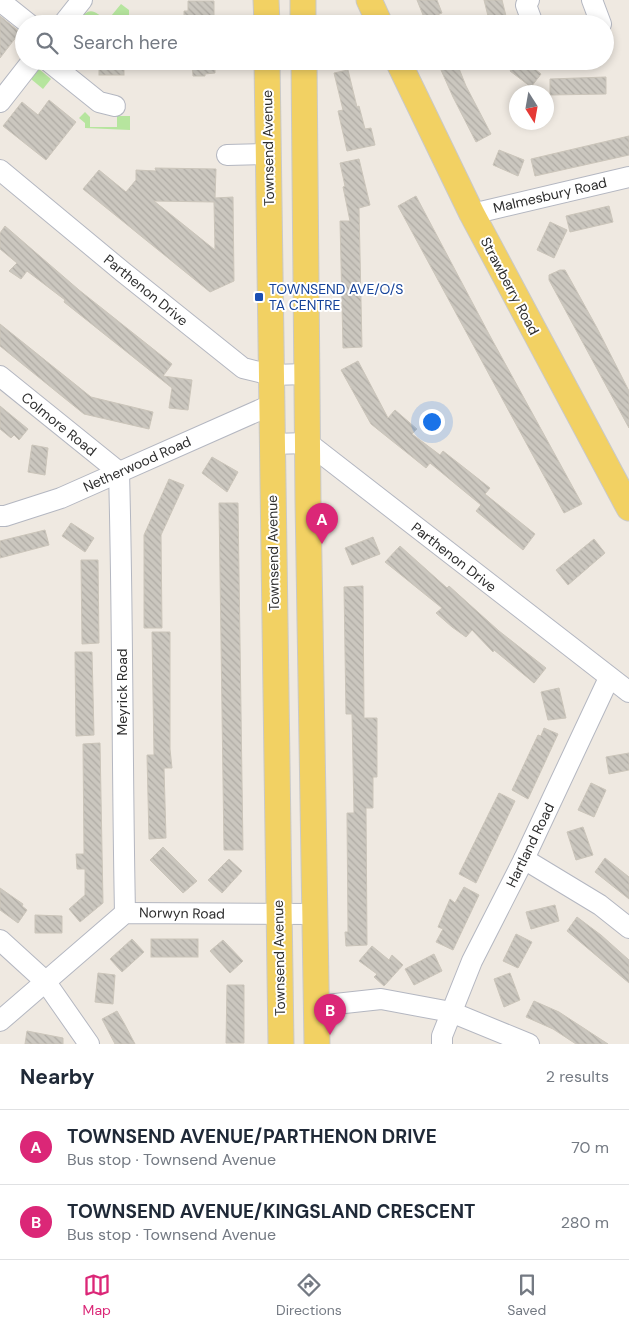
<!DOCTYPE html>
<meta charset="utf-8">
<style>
:root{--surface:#fff;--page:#f2f2f3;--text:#1f2937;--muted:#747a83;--line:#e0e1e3;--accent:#db2777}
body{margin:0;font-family:"DM Sans",sans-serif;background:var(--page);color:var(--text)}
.compass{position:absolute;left:509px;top:85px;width:45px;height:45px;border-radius:50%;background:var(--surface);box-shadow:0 2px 8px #0003;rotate:169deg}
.you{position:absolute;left:431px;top:421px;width:18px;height:18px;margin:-12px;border:4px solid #fff;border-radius:50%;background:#1a73e8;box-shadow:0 0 0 8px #1a73e833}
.badge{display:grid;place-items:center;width:32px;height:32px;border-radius:50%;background:var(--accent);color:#fff;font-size:16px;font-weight:700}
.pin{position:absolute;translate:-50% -41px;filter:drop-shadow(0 1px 2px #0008)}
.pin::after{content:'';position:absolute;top:26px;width:18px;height:15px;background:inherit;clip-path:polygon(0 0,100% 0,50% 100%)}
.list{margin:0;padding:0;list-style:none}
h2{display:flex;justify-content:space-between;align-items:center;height:65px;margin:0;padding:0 20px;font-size:21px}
h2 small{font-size:16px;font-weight:400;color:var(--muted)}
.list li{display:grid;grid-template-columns:32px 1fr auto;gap:15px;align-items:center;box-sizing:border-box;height:75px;padding:0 20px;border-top:1px solid var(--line)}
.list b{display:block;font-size:19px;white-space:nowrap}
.list p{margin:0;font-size:16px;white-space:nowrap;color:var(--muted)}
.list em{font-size:16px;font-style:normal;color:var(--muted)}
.icon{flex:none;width:28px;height:28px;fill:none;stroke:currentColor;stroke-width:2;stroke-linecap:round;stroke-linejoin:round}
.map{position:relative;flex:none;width:629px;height:1044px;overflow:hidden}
.search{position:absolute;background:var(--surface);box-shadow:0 2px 8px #0003;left:15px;right:15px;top:15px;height:55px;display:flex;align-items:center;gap:12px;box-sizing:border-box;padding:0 18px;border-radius:28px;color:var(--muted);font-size:19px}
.sheet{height:215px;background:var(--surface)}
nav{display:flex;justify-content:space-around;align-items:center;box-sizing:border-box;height:70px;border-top:1px solid var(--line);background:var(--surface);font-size:14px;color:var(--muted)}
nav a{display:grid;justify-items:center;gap:2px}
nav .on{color:var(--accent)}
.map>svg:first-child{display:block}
.grass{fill:#b6e59e}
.building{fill:url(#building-back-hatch);stroke:#cbc5ba;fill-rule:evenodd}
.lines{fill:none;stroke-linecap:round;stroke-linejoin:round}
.minor-casing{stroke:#b4b7c1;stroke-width:22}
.major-casing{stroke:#c9c9c9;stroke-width:27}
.minor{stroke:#fff;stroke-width:20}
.major{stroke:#f2d163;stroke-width:25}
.transit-dot{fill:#1a4fb4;stroke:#fff;stroke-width:2}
.labels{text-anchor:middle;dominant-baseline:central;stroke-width:4;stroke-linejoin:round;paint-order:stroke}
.street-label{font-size:14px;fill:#2e2e2e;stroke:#fff}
.transit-label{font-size:14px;fill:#164399;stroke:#fff;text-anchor:start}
</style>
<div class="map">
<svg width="629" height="1044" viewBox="0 0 629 1044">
<defs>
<pattern id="building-back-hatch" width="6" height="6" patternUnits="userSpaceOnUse" patternTransform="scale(1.25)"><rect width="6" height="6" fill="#cbc7bf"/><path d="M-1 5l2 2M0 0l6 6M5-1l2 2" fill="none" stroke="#afaba4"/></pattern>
</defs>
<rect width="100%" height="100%" fill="#efe9e1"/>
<g class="grass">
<path d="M121,4l8,6v14h-46l-2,-3 -2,2 -2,-1c13,-16 16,-12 30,-1z"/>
<path d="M39,69l12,10 -8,10 -12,-10z"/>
<path d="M85,112l5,5v10h27v-11h13v14l-45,-2v-5l-6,-5z"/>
</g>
<g class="building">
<path d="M417,0h20l5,13 -17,7z"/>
<path d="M484,0h18l6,24h-18z"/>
<path d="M188,1h26v23h-30v-13h4z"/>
<path d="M0,16l20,16 -20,26z"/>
<rect x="99" y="61" width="25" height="14"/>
<path d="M192,61h23v12l-10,1v2h-12z"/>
<path d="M437,61h19l10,25 25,48 -15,8 -23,-45z"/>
<path d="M517,61h8l16,13 -10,13 -21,-16z"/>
<path d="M348,70l9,37 2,-1 6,23 6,-1 4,17 -28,6 -9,-40 5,-1 -9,-37z"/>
<path d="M606,77v17l-56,1v-16z"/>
<path d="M49,100l27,22 -30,38 -43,-34 19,-24 16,13z"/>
<path d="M629,136v19l-94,21 -4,-17z"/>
<path d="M499,150l25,10 -6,16 -25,-11z"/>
<path d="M359,159l11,46 -11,3 3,139 -19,1 -3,-127h10l-7,-34 2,-1 -5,-23z"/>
<path d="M155,168l61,1 -1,29 18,-1 1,84 -24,11 -127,-103 16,-19 27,22 10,-12v-10l20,1zM154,201l60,1 1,48z"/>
<path d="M416,196l74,140 92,168 -18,9 -166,-307z"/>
<path d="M609,206l4,16 -43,10 -4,-16z"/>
<path d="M550,222l17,8 -13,28 -17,-8z"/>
<path d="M5,226l74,64 93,74 -9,12 29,4 -4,30 -19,-2 3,-20 -108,-86 1,-2 -38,-29 -6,8 -12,-8 8,-8 -17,-14v-16z"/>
<path d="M560,270h5l32,58 32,63v37l-80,-148v-5z"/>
<path d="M0,324l91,73 62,15 -4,17 -65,-15 -84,-68z"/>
<path d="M358,361l30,57 7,-8 22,19 -5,5 28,21 3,-4 47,37 -5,6 50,40 -12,16 -47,-39 5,-6 -51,-42 -4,5 -55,-44 -30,-54z"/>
<path d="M0,406l28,23 -9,11 -5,-5 -3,3 -11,-9z"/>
<path d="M32,445l16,3 -3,27 -17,-3z"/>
<path d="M212,457l26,15 -11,20 -25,-19z"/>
<path d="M169,479l15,6 -23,50 1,93h-18v-93z"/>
<path d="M219,503h19l5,347h-19z"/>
<path d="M71,523l23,15 -9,14 -23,-16z"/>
<path d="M45,530l4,15 -49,13v-17z"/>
<path d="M373,537l7,17 -28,11 -7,-17z"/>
<path d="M594,539l11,14 -37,32 -12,-15z"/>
<path d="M400,546l47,42 2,-2 50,45 47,37 -12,15 -40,-33 -1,2 -21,-22 -6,7 -14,-10 -16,-14 6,-5 -57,-46z"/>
<path d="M81,560h17l1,83 -17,1z"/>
<path d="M363,586l1,132h13v59h-4v31h-7l1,137 -21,1 -1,-14h3l-1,-119h7l-2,-99h-6l-2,-127z"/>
<path d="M152,632h18v117l2,19h-8l2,70 -17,1 -2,-84h7z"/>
<path d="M75,652h17l2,83 -18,1z"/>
<path d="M559,688l7,30 -18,2 -7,-28z"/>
<path d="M544,728l14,6 -30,65 -16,-9 26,-55 3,1z"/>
<path d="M100,743l3,160 -23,19 -11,-13 16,-14v-26h-8l-1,-15h8l-1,-110z"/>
<path d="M629,753v17l-20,4 -3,-17z"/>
<path d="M591,783l15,7 -12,27 -16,-7z"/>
<path d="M499,793l16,8 -39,82 -17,-9z"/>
<path d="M583,827l10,28 -17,5 -9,-28z"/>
<path d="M163,847l34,34 -14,12 -33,-33z"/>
<path d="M605,858l24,19v22l-34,-27z"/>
<path d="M229,859l13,12 -20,22 -14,-13z"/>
<path d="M464,887l15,8 -26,55 -17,-8 7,-13 -5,-2 12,-28 5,4z"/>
<path d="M0,888l23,16 -1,2 5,4 -9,13 -18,-13z"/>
<path d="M555,905l4,16 -28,8 -5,-17z"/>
<path d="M35,915l27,1v17h-27z"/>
<path d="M577,917l24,18 28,25v23l-62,-52z"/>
<path d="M516,934l16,8 -14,26 -15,-7z"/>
<path d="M132,939l12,13 -22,20 -12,-13z"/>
<rect x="151" y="939" width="47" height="18"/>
<path d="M223,940l20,21 -13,12 -20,-22z"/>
<path d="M372,946l17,14 3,-5 11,10 -19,21 -10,-9 3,-3 -18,-13z"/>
<path d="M434,954l8,17 -28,14 -9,-16z"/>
<path d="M98,973l17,2 -2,29 -18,-2z"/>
<path d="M510,973l10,27 -16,7 -10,-28z"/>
<path d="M227,985h17v58h-18z"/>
<path d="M534,1001l25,11 49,32h-32l-23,-15 -27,-12z"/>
<path d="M117,1011l7,12 11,21h-20l-13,-25z"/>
<path d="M27,1031l36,7v6h-38z"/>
</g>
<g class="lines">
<defs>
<g id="minor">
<path d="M529,0l-3,5 7,19"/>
<path d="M592,0l9,24"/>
<path d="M0,1l29,23"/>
<path d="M63,24l19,-24"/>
<path d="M48,61l51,41 16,4"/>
<path d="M0,102l32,-41"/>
<path d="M227,155l41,-1"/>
<path d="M0,170l123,102 120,96 28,7 36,-1"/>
<path d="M472,214l157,-37"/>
<path d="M0,376l119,96c4,147 3,294 6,441"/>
<path d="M271,444l37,-1 321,249"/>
<path d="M0,516h5l56,-18 210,-93"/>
<path d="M524,859l76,46 29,23"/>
<path d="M0,940l45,41 44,63"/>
<path d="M317,1006l64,-7 70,13 78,32"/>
<path d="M0,1021l125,-108 190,1"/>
<path d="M442,1044v-8l30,-75 52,-102 85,-181"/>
</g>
<g id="major">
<path d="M266,0l1,24"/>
<path d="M303,0v24"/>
<path d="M369,0l11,24"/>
<path d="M267,61l14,983"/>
<path d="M304,61l4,439 9,544"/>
<path d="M398,61l74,153 157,294"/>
</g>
</defs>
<use href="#minor" class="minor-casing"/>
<use href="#major" class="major-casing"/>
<use href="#minor" class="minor"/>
<use href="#major" class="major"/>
</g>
<rect class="transit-dot" x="254" y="292" width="10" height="10" rx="2.5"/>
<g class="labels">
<g class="street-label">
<text transform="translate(268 148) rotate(-91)">Townsend Avenue</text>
<text transform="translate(550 195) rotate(-13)">Malmesbury Road</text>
<text transform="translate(510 286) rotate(62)">Strawberry Road</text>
<text transform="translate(146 290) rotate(39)">Parthenon Drive</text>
<text transform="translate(59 424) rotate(39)">Colmore Road</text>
<text transform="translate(137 464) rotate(-24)">Netherwood Road</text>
<text transform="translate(273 553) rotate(-91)">Townsend Avenue</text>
<text transform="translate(454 557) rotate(38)">Parthenon Drive</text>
<text transform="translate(122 692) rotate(-90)">Meyrick Road</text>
<text transform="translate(530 845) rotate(-64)">Hartland Road</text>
<text transform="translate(182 913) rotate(1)">Norwyn Road</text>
<text transform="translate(279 958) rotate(-91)">Townsend Avenue</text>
</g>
<g class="transit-label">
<text x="269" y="289">TOWNSEND AVE/O/S<tspan x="269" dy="16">TA CENTRE</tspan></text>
</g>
</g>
</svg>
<svg class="compass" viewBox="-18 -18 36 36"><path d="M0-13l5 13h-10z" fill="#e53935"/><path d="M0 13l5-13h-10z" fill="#747a83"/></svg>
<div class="you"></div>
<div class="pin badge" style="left:322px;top:544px">A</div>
<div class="pin badge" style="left:330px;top:1035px">B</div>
<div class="search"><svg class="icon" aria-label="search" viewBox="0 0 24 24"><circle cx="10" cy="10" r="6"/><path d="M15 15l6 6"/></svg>Search here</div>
</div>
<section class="sheet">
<h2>Nearby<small>2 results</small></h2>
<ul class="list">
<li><span class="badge">A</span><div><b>TOWNSEND AVENUE/PARTHENON DRIVE</b><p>Bus stop · Townsend Avenue</p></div><em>70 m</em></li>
<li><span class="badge">B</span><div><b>TOWNSEND AVENUE/KINGSLAND CRESCENT</b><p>Bus stop · Townsend Avenue</p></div><em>280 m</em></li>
</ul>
</section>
<nav>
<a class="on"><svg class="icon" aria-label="map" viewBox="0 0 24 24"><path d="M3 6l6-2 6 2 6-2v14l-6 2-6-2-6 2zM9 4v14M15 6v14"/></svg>Map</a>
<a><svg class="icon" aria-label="directions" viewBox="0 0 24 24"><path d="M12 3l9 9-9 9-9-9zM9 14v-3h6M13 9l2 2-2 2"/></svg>Directions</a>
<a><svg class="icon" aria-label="saved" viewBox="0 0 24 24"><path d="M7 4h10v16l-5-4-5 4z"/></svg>Saved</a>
</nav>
